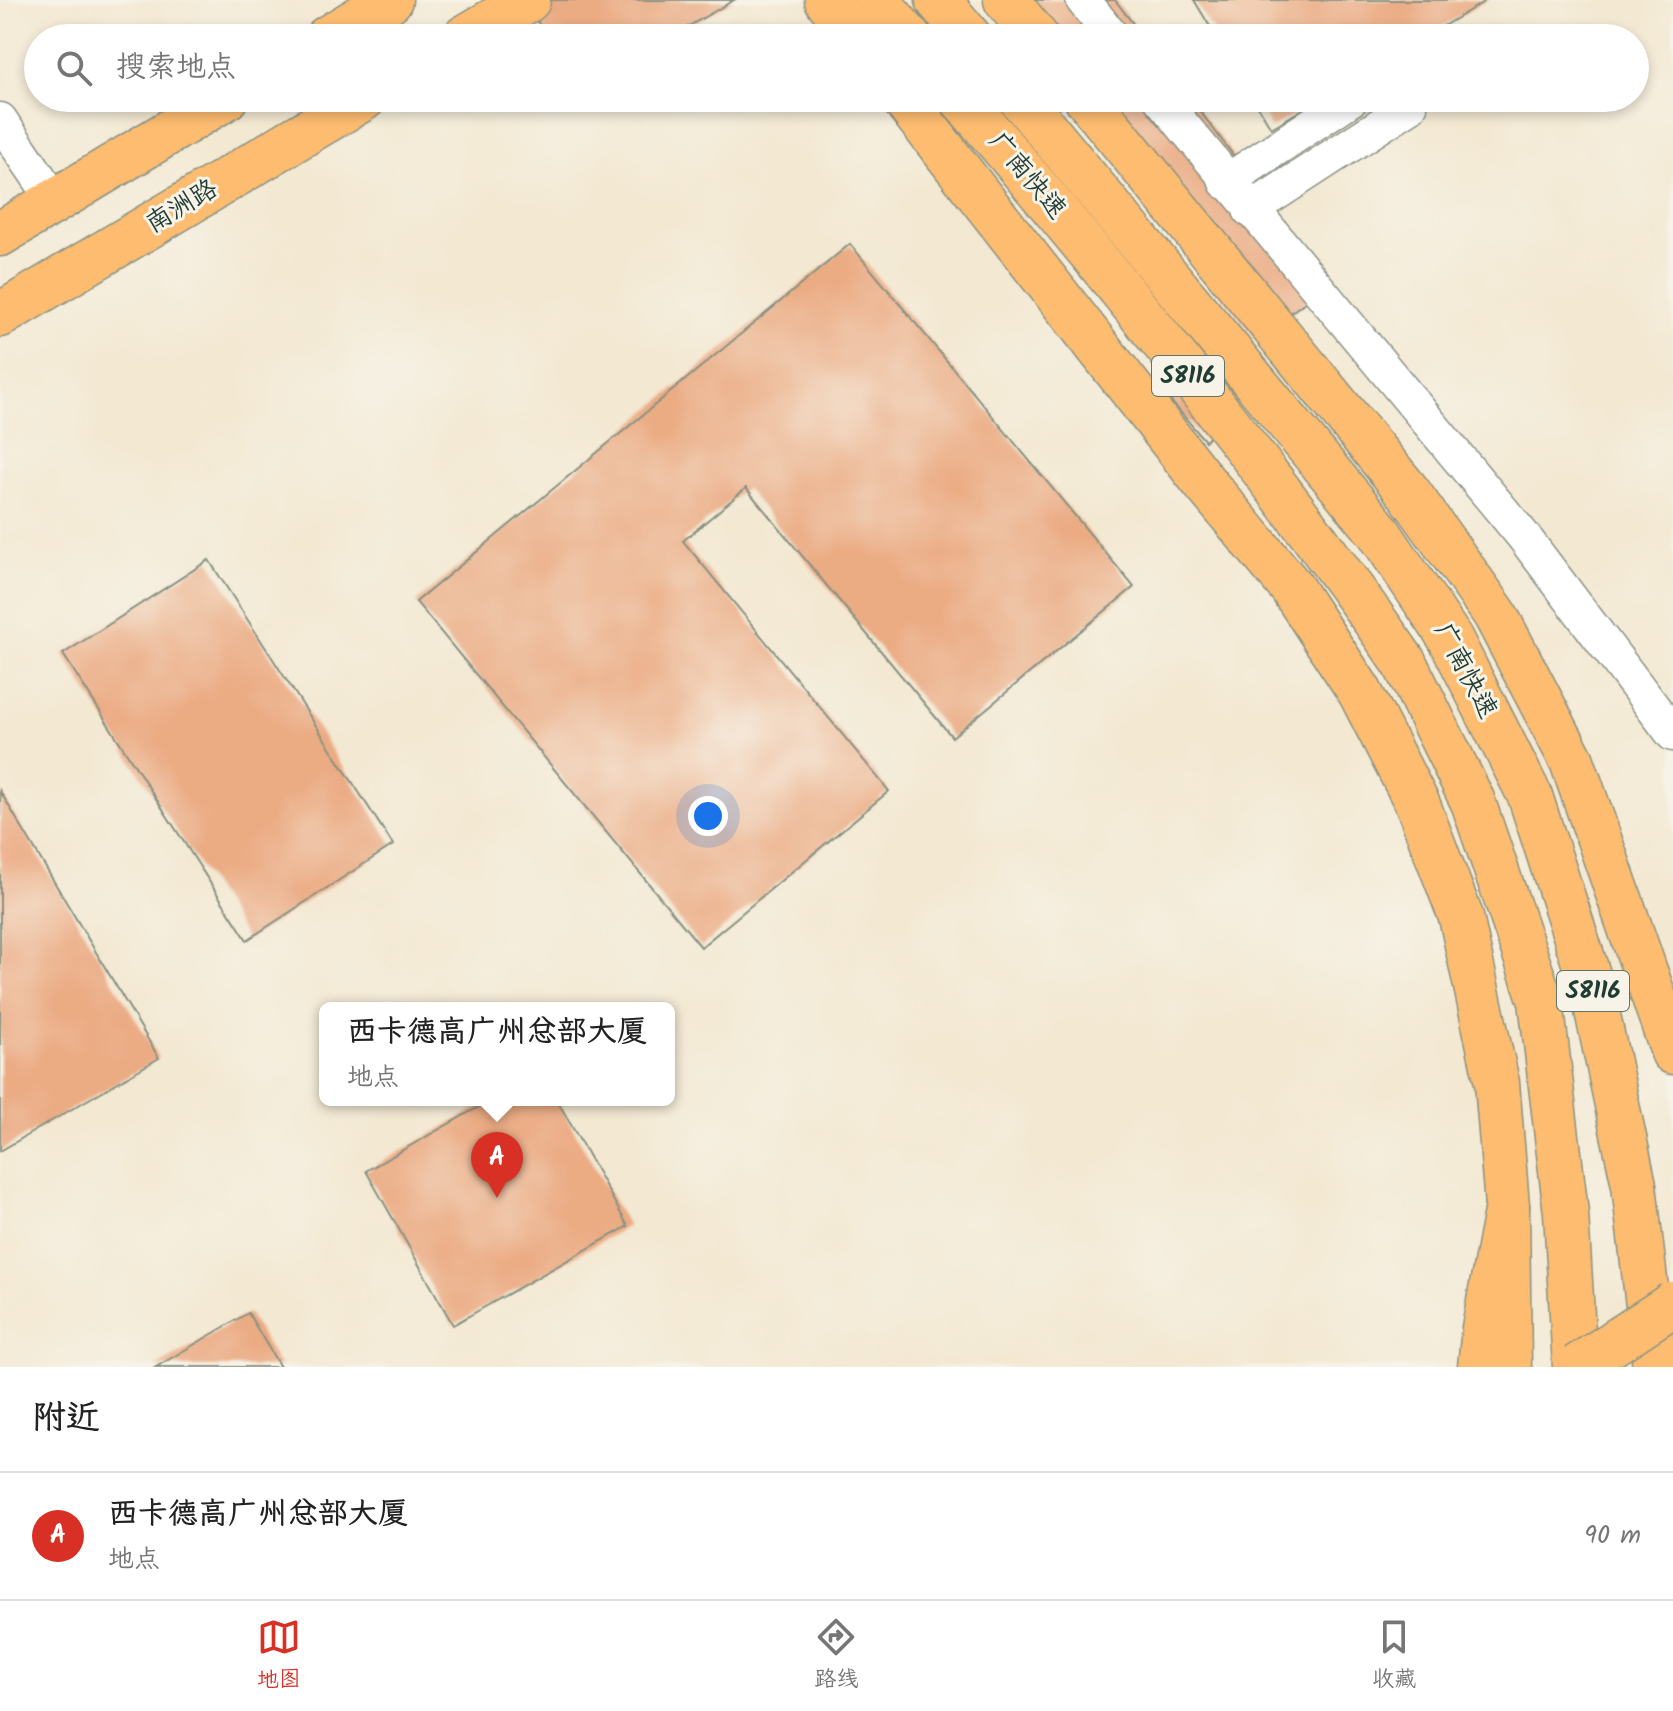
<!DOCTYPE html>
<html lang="zh">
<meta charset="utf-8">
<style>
:root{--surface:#fff;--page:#f6f6f6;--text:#222;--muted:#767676;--line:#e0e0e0;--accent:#d93025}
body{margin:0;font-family:Kalam,"LXGW WenKai TC",sans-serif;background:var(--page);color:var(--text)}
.you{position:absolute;left:708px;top:816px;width:28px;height:28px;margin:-20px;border:6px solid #fff;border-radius:50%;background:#1a73e8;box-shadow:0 0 0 12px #1a73e833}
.badge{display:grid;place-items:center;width:52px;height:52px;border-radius:50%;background:var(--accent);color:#fff;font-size:26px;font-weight:700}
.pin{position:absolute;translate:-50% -66px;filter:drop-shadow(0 2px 4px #0008)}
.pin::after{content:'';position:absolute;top:42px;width:28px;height:24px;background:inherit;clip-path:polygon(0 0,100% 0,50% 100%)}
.popup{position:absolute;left:319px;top:1002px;width:356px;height:104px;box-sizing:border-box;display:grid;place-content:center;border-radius:12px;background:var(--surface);filter:drop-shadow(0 2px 6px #0005);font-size:26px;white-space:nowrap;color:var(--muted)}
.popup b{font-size:30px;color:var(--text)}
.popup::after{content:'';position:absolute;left:50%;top:100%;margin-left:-16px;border:16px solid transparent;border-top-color:var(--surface)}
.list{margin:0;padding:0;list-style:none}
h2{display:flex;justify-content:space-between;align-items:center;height:104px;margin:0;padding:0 32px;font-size:34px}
h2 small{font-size:26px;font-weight:400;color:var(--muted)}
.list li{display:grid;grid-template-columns:52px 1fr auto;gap:24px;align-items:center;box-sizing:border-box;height:128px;padding:0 32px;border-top:2px solid var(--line)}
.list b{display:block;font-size:30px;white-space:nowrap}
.list p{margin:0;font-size:26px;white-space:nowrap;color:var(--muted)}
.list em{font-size:26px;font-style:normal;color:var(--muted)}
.icon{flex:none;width:44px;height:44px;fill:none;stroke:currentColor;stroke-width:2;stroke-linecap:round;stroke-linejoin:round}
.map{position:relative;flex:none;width:1673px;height:1367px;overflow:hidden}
.search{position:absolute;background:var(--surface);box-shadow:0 4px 12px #0003;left:24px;right:24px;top:24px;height:88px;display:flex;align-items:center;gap:20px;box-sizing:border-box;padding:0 28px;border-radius:44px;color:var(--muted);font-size:30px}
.sheet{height:232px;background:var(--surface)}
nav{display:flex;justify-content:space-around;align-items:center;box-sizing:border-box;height:112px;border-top:2px solid var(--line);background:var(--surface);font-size:22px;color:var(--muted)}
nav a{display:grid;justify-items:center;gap:4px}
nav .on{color:var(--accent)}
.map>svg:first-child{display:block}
.building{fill:#ebab83}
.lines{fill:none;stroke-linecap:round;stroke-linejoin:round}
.minor-casing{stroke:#899283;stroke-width:37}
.major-casing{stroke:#899283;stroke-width:47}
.highway-casing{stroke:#899283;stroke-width:47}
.minor{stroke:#fff;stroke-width:34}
.major{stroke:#fdbc70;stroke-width:44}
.highway{stroke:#fdbc70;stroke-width:44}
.highway-bridge-casing{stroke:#899283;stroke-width:47;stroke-linecap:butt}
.highway-bridge{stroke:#fdbc70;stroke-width:44}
.labels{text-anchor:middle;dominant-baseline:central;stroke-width:6;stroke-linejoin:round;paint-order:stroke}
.shield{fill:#f7f3e8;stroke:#60746a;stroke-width:2}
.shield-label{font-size:24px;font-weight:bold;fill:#1f3d34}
.street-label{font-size:26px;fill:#1f3d34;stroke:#f7f3e8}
</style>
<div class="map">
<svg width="1673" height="1367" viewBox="0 0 1673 1367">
<rect width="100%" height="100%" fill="#f7f3e8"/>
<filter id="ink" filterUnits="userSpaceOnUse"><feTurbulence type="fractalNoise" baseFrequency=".0125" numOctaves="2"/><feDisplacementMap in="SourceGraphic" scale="16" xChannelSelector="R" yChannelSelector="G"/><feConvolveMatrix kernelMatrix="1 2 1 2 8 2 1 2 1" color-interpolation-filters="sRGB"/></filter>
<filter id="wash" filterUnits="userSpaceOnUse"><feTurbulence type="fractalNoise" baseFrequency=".006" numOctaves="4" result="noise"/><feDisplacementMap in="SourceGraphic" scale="32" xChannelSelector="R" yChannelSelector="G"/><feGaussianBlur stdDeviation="1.8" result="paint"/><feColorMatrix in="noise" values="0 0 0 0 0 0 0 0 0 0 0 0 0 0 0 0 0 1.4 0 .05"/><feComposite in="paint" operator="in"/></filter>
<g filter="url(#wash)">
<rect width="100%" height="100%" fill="#f3e8d2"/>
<g id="blocks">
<g class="building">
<path d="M552,0h182l-66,38h-121l-15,-26z"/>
<path d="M998,0h117l29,38h-117z"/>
<path d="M1194,0h293l-64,38h-206z"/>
<path d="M1072,98h118l140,185 -74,56z"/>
<path d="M1253,98h69l-51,30z"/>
<path d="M850,244l284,343 -182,150 -206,-249 -63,53 206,250 -188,156 -285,-345z"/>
<path d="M1179,370l46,54 -20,17 -46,-54z"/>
<path d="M209,560l184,285 -146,95 -184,-286z"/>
<path d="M0,791l159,267 -159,93z"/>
<path d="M491,1100h66l71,126 -175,99 -87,-154z"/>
<path d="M248,1313l32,54h-124z"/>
</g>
</g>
</g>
<g filter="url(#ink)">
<use href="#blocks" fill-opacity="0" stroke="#899283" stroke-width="2"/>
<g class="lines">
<defs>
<g id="minor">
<path d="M1083,0l30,38"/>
<path d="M1160,98l364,439 149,197"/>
<path d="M0,120l55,81"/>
<path d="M1226,182l126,-84"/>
<path d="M1250,210l160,-104 -7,-8"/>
</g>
<g id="major">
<path d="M827,0l29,38"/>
<path d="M1006,0l31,38"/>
<path d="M327,38l63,-38"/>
<path d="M464,38l64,-38"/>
<path d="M903,98l300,383 88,106 69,105 58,113 43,112 36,166 10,123 -23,122 -4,39"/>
<path d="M1086,98l323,395 86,121 77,147 101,291"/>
<path d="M0,234l226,-136"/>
<path d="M0,315l364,-217"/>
</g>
<g id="highway">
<path d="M877,0l32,38"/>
<path d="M938,0l32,38"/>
<path d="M1450,638l80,158 62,191 42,198 21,182"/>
<path d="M1404,662l69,140 68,199 25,212 9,154"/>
<path d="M1507,1206l2,161"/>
</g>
</defs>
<use href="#minor" class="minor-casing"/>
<use href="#major" class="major-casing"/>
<use href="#highway" class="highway-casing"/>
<use href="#minor" class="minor"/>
<use href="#major" class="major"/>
<use href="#highway" class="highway"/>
<defs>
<g id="highway-bridge">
<path d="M961,98c155,182 306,368 443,564"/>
<path d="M1020,98l358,433 72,107"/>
<path d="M1577,1367l96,-63"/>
</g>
</defs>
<use href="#highway-bridge" class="highway-bridge-casing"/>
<use href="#highway-bridge" class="highway-bridge"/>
</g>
</g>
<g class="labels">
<g class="shield">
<rect x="1152" y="356" width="72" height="40" rx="6"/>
<rect x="1557" y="971" width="72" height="40" rx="6"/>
</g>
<g class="shield-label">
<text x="1188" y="376">S8116</text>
<text x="1593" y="991">S8116</text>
</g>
<g class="street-label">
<text transform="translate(1027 176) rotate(50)">广南快速</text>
<text transform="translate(182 207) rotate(-31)">南洲路</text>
<text transform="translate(1465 671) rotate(62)">广南快速</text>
</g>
</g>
</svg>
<div class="you"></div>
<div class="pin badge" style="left:497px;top:1198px">A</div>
<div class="popup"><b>西卡德高广州总部大厦</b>地点</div>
<div class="search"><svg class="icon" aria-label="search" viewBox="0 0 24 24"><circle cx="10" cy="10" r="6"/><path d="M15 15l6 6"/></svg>搜索地点</div>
</div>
<section class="sheet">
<h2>附近<small></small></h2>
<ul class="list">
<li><span class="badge">A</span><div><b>西卡德高广州总部大厦</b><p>地点</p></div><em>90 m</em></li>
</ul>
</section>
<nav>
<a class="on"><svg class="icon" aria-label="map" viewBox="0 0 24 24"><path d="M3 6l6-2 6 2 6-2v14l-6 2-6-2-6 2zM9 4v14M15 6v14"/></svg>地图</a>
<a><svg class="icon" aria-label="directions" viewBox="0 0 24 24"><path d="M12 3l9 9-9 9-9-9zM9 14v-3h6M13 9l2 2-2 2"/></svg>路线</a>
<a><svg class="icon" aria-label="saved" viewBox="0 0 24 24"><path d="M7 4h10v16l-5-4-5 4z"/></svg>收藏</a>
</nav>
